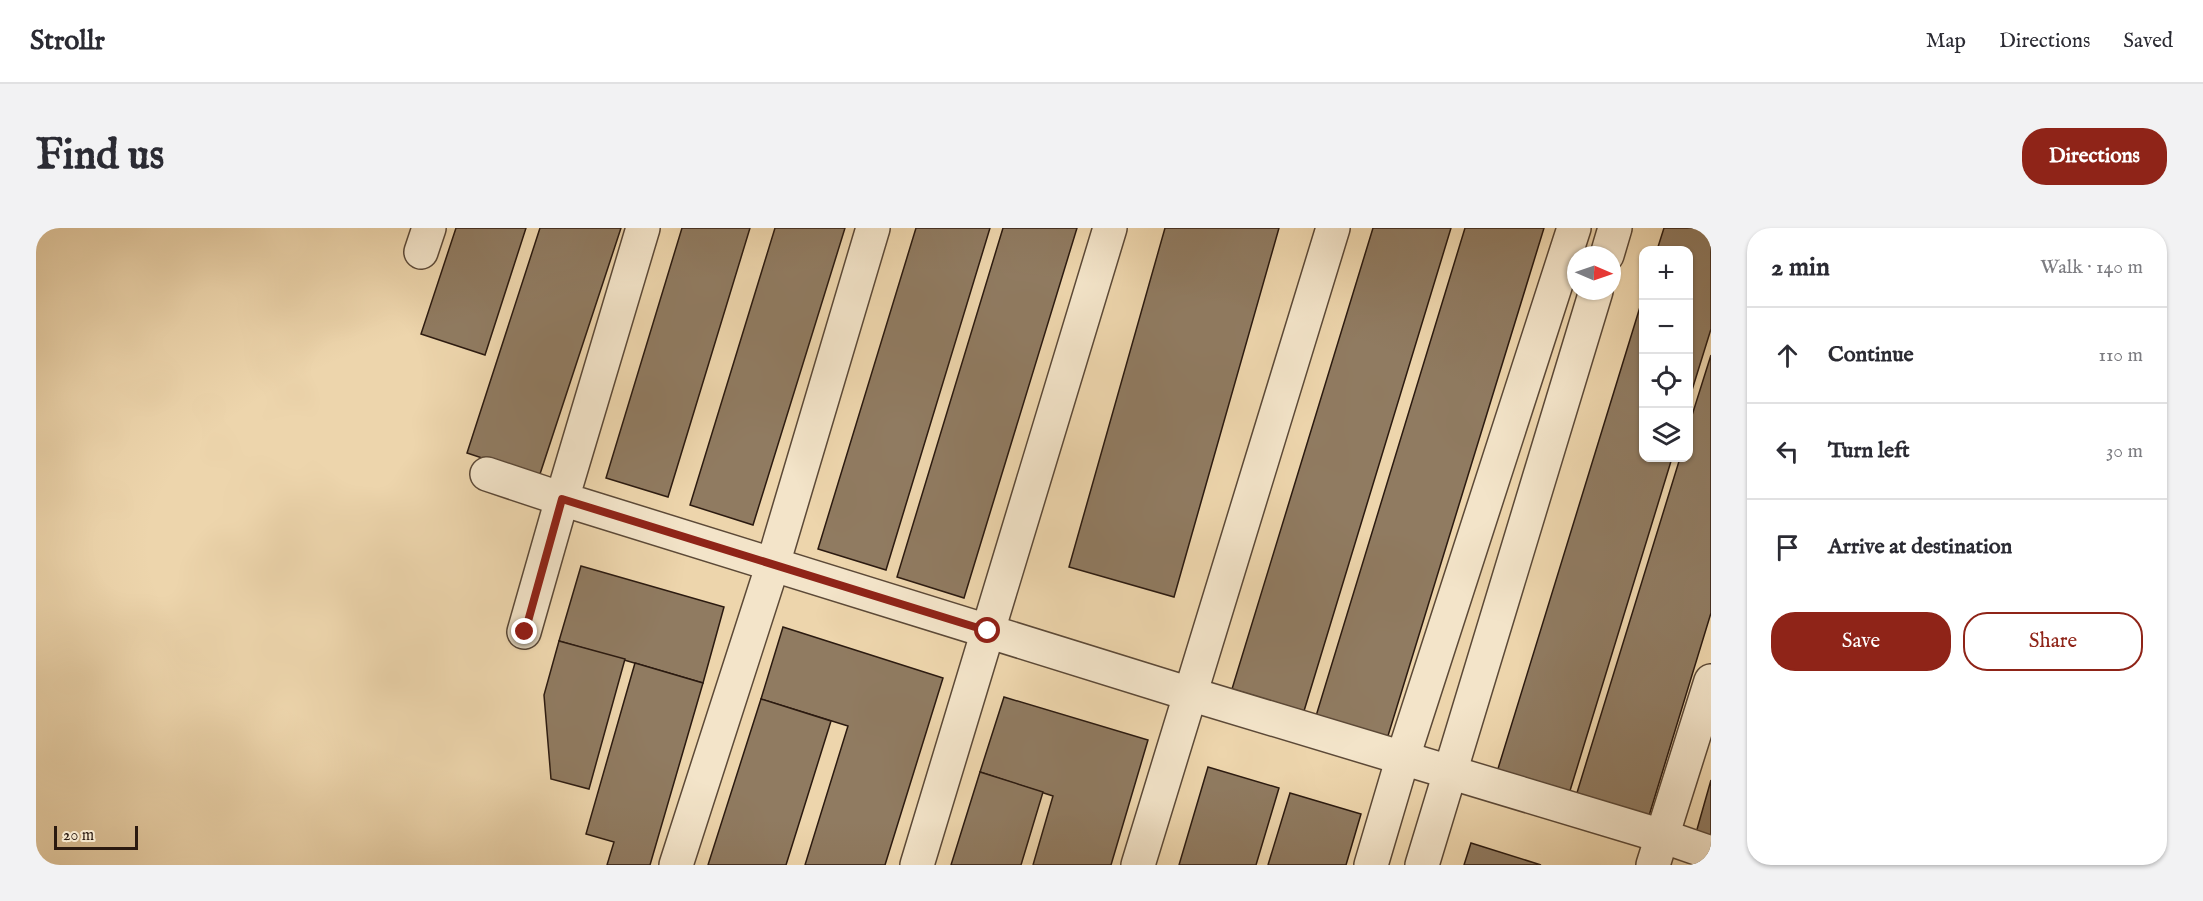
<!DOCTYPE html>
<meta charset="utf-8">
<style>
:root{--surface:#fff;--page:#f2f2f3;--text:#2b2b33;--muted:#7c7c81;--line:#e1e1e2;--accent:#8f2418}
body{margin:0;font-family:"IM FELL English",serif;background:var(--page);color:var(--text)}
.controls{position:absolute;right:18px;top:18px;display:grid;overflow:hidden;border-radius:12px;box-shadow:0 2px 4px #0004}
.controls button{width:54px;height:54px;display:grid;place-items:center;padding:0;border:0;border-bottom:2px solid var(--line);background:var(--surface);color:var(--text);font:30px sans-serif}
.compass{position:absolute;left:1531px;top:18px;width:54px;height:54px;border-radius:50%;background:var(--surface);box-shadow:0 2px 4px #0004;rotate:92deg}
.scale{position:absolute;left:18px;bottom:15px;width:84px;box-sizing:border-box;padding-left:6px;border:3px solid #2b1a10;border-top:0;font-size:16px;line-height:21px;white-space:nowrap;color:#2b1a10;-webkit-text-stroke:4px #f3e4c9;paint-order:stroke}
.stop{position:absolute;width:18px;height:18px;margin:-14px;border:4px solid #8f2418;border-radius:50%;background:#fff}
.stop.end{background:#8f2418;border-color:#fff;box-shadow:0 2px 6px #0008}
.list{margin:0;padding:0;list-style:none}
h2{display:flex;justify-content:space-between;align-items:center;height:78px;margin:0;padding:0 24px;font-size:26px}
h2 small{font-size:20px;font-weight:400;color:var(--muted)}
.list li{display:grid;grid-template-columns:39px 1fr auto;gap:18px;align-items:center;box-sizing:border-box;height:96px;padding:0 24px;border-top:2px solid var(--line)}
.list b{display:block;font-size:22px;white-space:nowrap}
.list em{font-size:20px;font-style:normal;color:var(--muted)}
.actions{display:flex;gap:12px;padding:18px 24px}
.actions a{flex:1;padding:14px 0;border:2px solid var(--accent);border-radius:24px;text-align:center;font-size:21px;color:var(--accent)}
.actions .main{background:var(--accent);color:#fff}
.icon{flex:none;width:33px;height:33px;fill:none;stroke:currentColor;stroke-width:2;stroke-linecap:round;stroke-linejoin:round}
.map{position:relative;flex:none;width:1675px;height:637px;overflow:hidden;border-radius:24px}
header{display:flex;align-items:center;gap:36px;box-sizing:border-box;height:84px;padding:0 30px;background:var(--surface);border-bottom:2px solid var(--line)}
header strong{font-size:28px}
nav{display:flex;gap:33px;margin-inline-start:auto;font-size:21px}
.intro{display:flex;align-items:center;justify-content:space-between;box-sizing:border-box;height:144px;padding:0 36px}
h1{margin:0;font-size:42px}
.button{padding:15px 27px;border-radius:24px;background:var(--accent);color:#fff;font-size:21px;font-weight:700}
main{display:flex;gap:36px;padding:0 36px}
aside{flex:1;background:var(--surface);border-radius:24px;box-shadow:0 2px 4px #0004}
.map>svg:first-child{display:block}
.building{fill:#907b61;stroke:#2b1a10;stroke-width:1.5}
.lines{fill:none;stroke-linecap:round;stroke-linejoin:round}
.street-casing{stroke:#5c4937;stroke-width:36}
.street{stroke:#f3e4c9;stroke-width:33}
.route{stroke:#8f2418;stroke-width:8}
</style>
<header>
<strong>Strollr</strong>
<nav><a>Map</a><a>Directions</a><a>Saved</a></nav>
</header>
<div class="intro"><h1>Find us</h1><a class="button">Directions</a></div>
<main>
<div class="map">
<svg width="1675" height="637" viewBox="0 0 1675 637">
<rect width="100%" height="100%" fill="#edd5ac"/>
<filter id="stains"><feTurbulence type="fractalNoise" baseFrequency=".00333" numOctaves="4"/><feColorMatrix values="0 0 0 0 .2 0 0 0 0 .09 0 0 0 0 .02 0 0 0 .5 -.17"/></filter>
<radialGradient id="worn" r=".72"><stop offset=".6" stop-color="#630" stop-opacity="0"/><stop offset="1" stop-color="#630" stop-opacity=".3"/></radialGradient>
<g class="building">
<path d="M420,0h70l-41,127 -64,-21z"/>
<path d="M504,0h81l-82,249 -72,-24z"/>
<path d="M646,0h68l-82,269 -62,-19z"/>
<path d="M739,0h70l-92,297 -63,-20z"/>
<path d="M880,0h74l-104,342 -68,-21z"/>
<path d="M967,0h74l-113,370 -67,-21z"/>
<path d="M1129,0h114l-105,369 -105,-30z"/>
<path d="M1337,0h78l-147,483 -72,-22z"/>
<path d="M1429,0h79l-157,511 -71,-23z"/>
<path d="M1628,0h47v101l-23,74v-153h-31z"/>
<path d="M1608,66v164h28l-103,336 -72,-22z"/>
<path d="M1675,127v258l-63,206 -72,-23 104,-338h8v-30z"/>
<path d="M545,338l143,41 -21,76 -144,-42z"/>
<path d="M747,399l160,51 -58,187h-80l43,-139 -87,-27z"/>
<path d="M523,413l66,18 -36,130 -38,-10 -7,-84z"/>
<path d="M599,435l68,20 -53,182h-43l7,-23 -28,-8z"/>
<path d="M968,469l144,43 -37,125h-78l20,-69 -73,-24z"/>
<path d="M725,471l70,22 -45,144h-78z"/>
<path d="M1172,539l71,21 -23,77h-77z"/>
<path d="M944,544l63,20 -22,73h-70z"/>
<path d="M1675,552v57l-15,-4z"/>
<path d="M1254,565l71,21 -15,51h-78z"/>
<path d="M1435,615l70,22h-77z"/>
</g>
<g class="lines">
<defs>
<g id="street">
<path d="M607,0l-81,271 628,195 472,142 49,17"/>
<path d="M385,24l8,-24"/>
<path d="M1571,27l8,-27"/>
<path d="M451,246l75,25 -38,133"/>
<path d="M640,637l97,-301 100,-336"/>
<path d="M881,637l193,-637"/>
<path d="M1102,637l195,-637"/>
<path d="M1335,637l32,-108 171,-529"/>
<path d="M1386,637l174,-574"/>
<path d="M1617,637l58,-184"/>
</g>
</defs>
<use href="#street" class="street-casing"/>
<use href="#street" class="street"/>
</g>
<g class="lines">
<path class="route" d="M489,404l37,-133 426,132"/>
</g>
<rect width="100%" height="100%" filter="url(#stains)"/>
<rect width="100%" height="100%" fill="url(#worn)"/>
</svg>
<div class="controls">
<button>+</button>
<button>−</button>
<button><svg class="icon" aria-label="locate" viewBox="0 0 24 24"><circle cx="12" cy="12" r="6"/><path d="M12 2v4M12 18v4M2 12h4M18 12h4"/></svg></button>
<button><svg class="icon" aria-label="layers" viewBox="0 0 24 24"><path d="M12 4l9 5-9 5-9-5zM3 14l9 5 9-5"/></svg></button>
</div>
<svg class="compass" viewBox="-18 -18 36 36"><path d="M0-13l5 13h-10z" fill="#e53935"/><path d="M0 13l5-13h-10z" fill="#7c7c81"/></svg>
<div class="scale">20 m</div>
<div class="stop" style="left:952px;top:403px"></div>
<div class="stop end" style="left:489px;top:404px"></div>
</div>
<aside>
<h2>2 min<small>Walk · 140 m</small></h2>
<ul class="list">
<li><svg class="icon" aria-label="ahead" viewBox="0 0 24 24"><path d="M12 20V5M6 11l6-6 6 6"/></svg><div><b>Continue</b></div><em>110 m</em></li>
<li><svg class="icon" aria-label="left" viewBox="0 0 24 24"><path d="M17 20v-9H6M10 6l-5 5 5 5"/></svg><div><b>Turn left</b></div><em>30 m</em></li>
<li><svg class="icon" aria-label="arrive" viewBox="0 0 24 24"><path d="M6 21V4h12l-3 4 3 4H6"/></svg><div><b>Arrive at destination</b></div></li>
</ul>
<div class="actions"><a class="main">Save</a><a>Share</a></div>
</aside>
</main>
